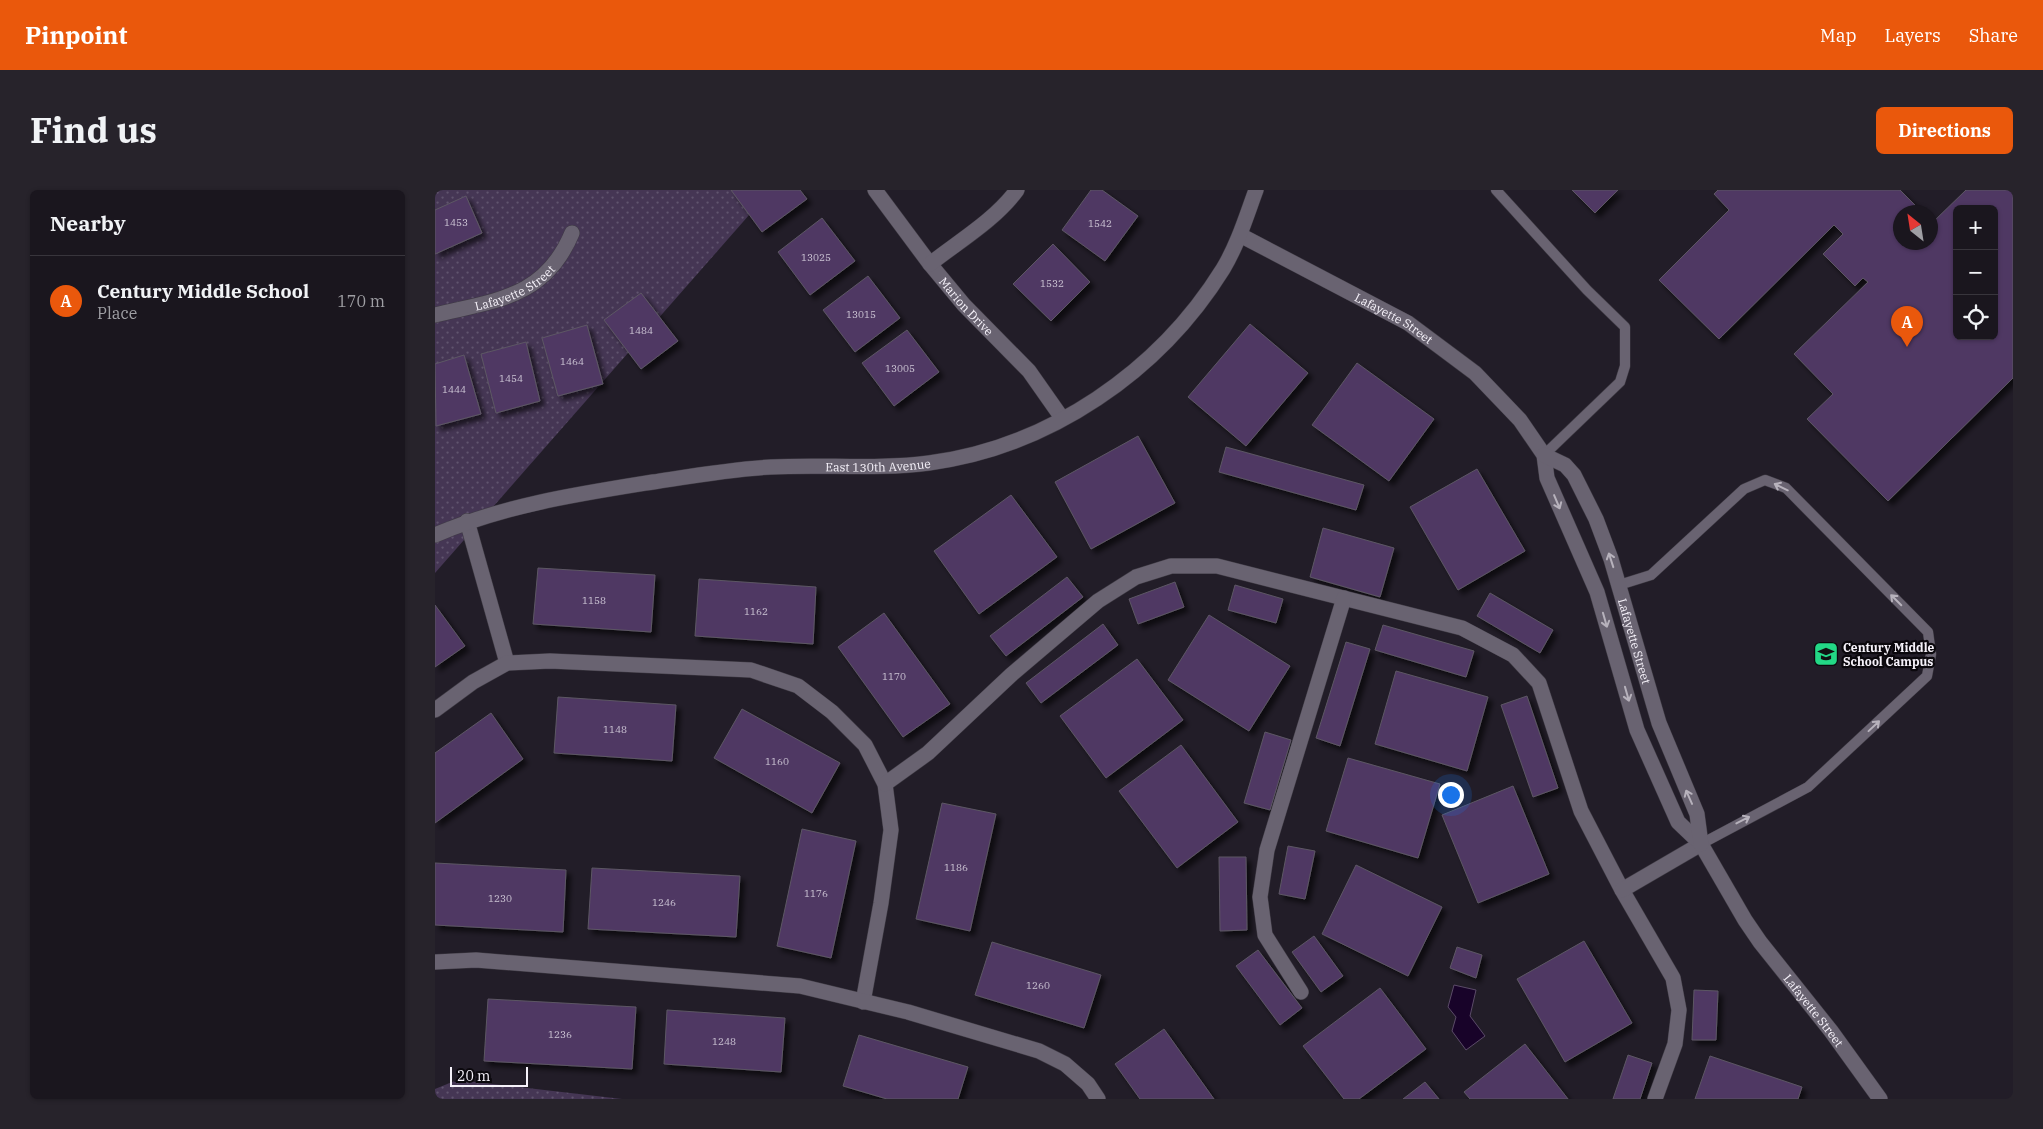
<!DOCTYPE html>
<meta charset="utf-8">
<style>
:root{--surface:#1a161e;--page:#27232b;--text:#f1f3f6;--muted:#9f9fa4;--line:#38353c;--accent:#ea580c}
body{margin:0;font-family:"IBM Plex Serif",serif;background:var(--page);color:var(--text)}
.controls{position:absolute;right:15px;top:15px;display:grid;overflow:hidden;border-radius:8px;box-shadow:0 1px 4px #0004}
.controls button{width:45px;height:45px;display:grid;place-items:center;padding:0;border:0;border-bottom:1px solid var(--line);background:var(--surface);color:var(--text);font:25px sans-serif}
.compass{position:absolute;left:1458px;top:15px;width:45px;height:45px;border-radius:50%;background:var(--surface);box-shadow:0 1px 4px #0004;rotate:330deg}
.scale{position:absolute;left:15px;bottom:12px;width:78px;box-sizing:border-box;padding-left:5px;border:2px solid #f6f2fa;border-top:0;font-size:14px;line-height:18px;white-space:nowrap;color:#f6f2fa;-webkit-text-stroke:4px #0b080d;paint-order:stroke}
.you{position:absolute;left:1015px;top:604px;width:18px;height:18px;margin:-12px;border:4px solid #fff;border-radius:50%;background:#1a73e8;box-shadow:0 0 0 8px #1a73e833}
.badge{display:grid;place-items:center;width:32px;height:32px;border-radius:50%;background:var(--accent);color:#fff;font-size:16px;font-weight:700}
.pin{position:absolute;translate:-50% -41px;filter:drop-shadow(0 1px 2px #0008)}
.pin::after{content:'';position:absolute;top:26px;width:18px;height:15px;background:inherit;clip-path:polygon(0 0,100% 0,50% 100%)}
.list{margin:0;padding:0;list-style:none}
h2{display:flex;justify-content:space-between;align-items:center;height:65px;margin:0;padding:0 20px;font-size:21px}
h2 small{font-size:16px;font-weight:400;color:var(--muted)}
.list li{display:grid;grid-template-columns:32px 1fr auto;gap:15px;align-items:center;box-sizing:border-box;height:90px;padding:0 20px;border-top:1px solid var(--line)}
.list b{display:block;font-size:19px;white-space:nowrap}
.list p{margin:0;font-size:16px;white-space:nowrap;color:var(--muted)}
.list em{font-size:16px;font-style:normal;color:var(--muted)}
.icon{flex:none;width:28px;height:28px;fill:none;stroke:currentColor;stroke-width:2;stroke-linecap:round;stroke-linejoin:round}
.map{position:relative;flex:none;width:1578px;height:909px;overflow:hidden;border-radius:8px}
header{display:flex;align-items:center;gap:30px;box-sizing:border-box;height:70px;padding:0 25px;background:var(--accent);color:#fff}
header strong{font-size:24px}
nav{display:flex;gap:28px;margin-inline-start:auto;font-size:18px}
.intro{display:flex;align-items:center;justify-content:space-between;box-sizing:border-box;height:120px;padding:0 30px}
h1{margin:0;font-size:35px}
.button{padding:12px 22px;border-radius:8px;background:var(--accent);color:#fff;font-size:18px;font-weight:700}
main{display:flex;gap:30px;padding:0 30px}
aside{flex:1;background:var(--surface);border-radius:8px;box-shadow:0 1px 4px #0004}
.map>svg:first-child{display:block}
.grass{fill:url(#grass-dots)}
.water{fill:#180329;stroke:#5b4b68}
.building{fill:#4f3864;stroke:#5d5764;fill-rule:evenodd;filter:url(#shadow)}
.lines{fill:none;stroke-linecap:round;stroke-linejoin:round}
.lane-casing{stroke:#3f3b44;stroke-width:11}
.street-casing{stroke:#3f3b44;stroke-width:16}
.secondary-casing{stroke:#3f3b44;stroke-width:16}
.lane{stroke:#696371;stroke-width:10}
.street{stroke:#696371;stroke-width:15}
.secondary{stroke:#696371;stroke-width:15}
.oneway{stroke:#b7b2bc}
.labels{text-anchor:middle;dominant-baseline:central;stroke-width:4.5;stroke-linejoin:round;paint-order:stroke}
.number-label{font-size:10px;fill:#ccc4d4}
.street-label{font-size:12px;fill:#f6f2fa;stroke:#0b080d}
.poi-label{font-size:12px;font-weight:bold;fill:#f6f2fa;stroke:#0b080d;text-anchor:start}
</style>
<header>
<strong>Pinpoint</strong>
<nav><a>Map</a><a>Layers</a><a>Share</a></nav>
</header>
<div class="intro"><h1>Find us</h1><a class="button">Directions</a></div>
<main>
<aside>
<h2>Nearby<small></small></h2>
<ul class="list">
<li><span class="badge">A</span><div><b>Century Middle School</b><p>Place</p></div><em>170 m</em></li>
</ul>
</aside>
<div class="map">
<svg width="1578" height="909" viewBox="0 0 1578 909">
<defs>
<pattern id="grass-dots" width="8" height="8" patternUnits="userSpaceOnUse" patternTransform="scale(1.25)"><rect width="8" height="8" fill="#453654"/><path d="M2 2h.1M6 6h.1" fill="none" stroke="#60546e" stroke-width="1.8" stroke-linecap="round"/></pattern>
<filter id="shadow"><feDropShadow dx="4.5" dy="4.5" stdDeviation="2.5" flood-color="#0009"/></filter>
</defs>
<rect width="100%" height="100%" fill="#221d28"/>
<g class="grass">
<path d="M0,0h336l-336,383z"/>
<path d="M22,890l165,19h-187v-10z"/>
</g>
<path class="water" d="M1019,795l22,5 -6,26 15,20 -19,14 -14,-19 4,-14 -8,-10z"/>
<g class="building">
<path d="M296,0h69l7,9 -45,33z"/>
<path d="M656,0h11l36,26 -33,45 -43,-31z"/>
<path d="M1137,0h46l-23,23z"/>
<path d="M1283,0h182l22,22h-21v30h30v-21l1,2 34,-33h47v188l-125,123 -81,-82 26,-25 -39,-40 74,-72 -5,-4 -8,8 -32,-32 20,-20 -9,-9 -115,114 -60,-59 70,-70 -15,-16zM1522,19h37v127h-37z"/>
<path d="M31,6l16,37 -47,21v-44z"/>
<path d="M387,28l33,43 -45,34 -32,-43z"/>
<path d="M618,54l37,38 -39,39 -38,-37z"/>
<path d="M433,86l32,42 -45,34 -32,-42z"/>
<path d="M206,103l37,48 -37,28 -37,-49z"/>
<path d="M815,134l58,49 -62,73 -58,-49z"/>
<path d="M152,135l16,59 -45,12 -16,-58z"/>
<path d="M472,140l32,42 -45,34 -32,-43z"/>
<path d="M91,152l14,59 -44,12 -15,-59z"/>
<path d="M29,165l17,59 -45,12 -1,-62z"/>
<path d="M922,173l77,56 -45,62 -77,-56z"/>
<path d="M703,246l37,67 -84,46 -36,-67z"/>
<path d="M791,257l138,38 -8,25 -137,-38z"/>
<path d="M1042,279l48,82 -67,39 -48,-83z"/>
<path d="M576,305l46,62 -78,57 -45,-63z"/>
<path d="M888,338l71,20 -14,49 -70,-20z"/>
<path d="M103,378l117,7 -4,57 -118,-8z"/>
<path d="M632,387l16,20 -77,59 -16,-20z"/>
<path d="M264,389l117,8 -3,57 -118,-8z"/>
<path d="M740,392l9,25 -46,17 -9,-25z"/>
<path d="M800,395l48,14 -7,24 -48,-13z"/>
<path d="M1055,403l63,37 -13,23 -63,-37z"/>
<path d="M0,415l30,41 -30,21z"/>
<path d="M449,423l66,91 -47,33 -65,-90z"/>
<path d="M774,425l81,51 -41,65 -81,-51z"/>
<path d="M668,434l15,21 -77,58 -15,-20z"/>
<path d="M948,435l91,26 -8,26 -91,-27z"/>
<path d="M911,452l24,7 -30,97 -24,-8z"/>
<path d="M702,469l46,61 -77,58 -46,-62z"/>
<path d="M961,481l92,26 -21,74 -92,-27z"/>
<path d="M1092,506l31,92 -25,9 -32,-92z"/>
<path d="M123,507l118,8 -4,56 -118,-8z"/>
<path d="M307,519l98,54 -28,50 -98,-55z"/>
<path d="M56,523l32,46 -88,64v-70z"/>
<path d="M830,542l26,8 -21,70 -26,-7z"/>
<path d="M746,555l57,77 -61,46 -58,-77z"/>
<path d="M913,568l92,26 -22,74 -92,-27z"/>
<path d="M1078,596l36,88 -71,29 -36,-88z"/>
<path d="M507,613l54,11 -26,117 -54,-12z"/>
<path d="M367,639l54,12 -25,117 -54,-12z"/>
<path d="M853,656l27,5 -10,48 -26,-5z"/>
<path d="M784,667h27l1,73 -27,1z"/>
<path d="M0,673l131,7 -3,62 -128,-7z"/>
<path d="M921,675l86,42 -34,69 -86,-42z"/>
<path d="M157,678l148,8 -4,61 -148,-8z"/>
<path d="M879,746l29,40 -22,16 -29,-40z"/>
<path d="M1149,751l48,82 -67,39 -48,-83z"/>
<path d="M557,752l109,33 -17,53 -109,-33z"/>
<path d="M1022,757l25,8 -6,23 -26,-10z"/>
<path d="M823,760l44,58 -22,17 -44,-59z"/>
<path d="M945,798l46,61 -67,50h-15l-41,-53z"/>
<path d="M1259,800l24,1 -2,49h-24z"/>
<path d="M53,809l148,8 -4,62 -148,-8z"/>
<path d="M232,820l118,8 -4,54 -117,-8z"/>
<path d="M729,839l50,70h-74l-25,-35z"/>
<path d="M424,845l109,32 -10,32h-71l-44,-13z"/>
<path d="M1090,854l43,55h-98l-6,-7z"/>
<path d="M1193,865l24,8 -12,36h-27z"/>
<path d="M1275,866l92,31 -4,12h-103z"/>
<path d="M990,892l14,17h-36z"/>
</g>
<g class="lines">
<defs>
<g id="lane">
<path d="M1061,0l91,100 38,37v39l-5,16 -76,73"/>
<path d="M1184,395l32,-10 93,-86 21,-9 21,8 142,144 3,22 -4,22 -119,111 -107,57"/>
</g>
<g id="street">
<path id="s1" d="M440,0l55,74 34,41 65,66 33,47"/>
<path d="M495,74c29,-23 65,-44 87,-74"/>
<path id="s2" d="M0,125c61,-15 110,-17 137,-82"/>
<path d="M32,331l40,142"/>
<path d="M0,520l38,-28 34,-19 43,-2 201,9 47,16 34,26 33,33 20,39 6,46 -10,73 -18,99"/>
<path d="M450,594l43,-31 83,-78 87,-74 38,-24 35,-11h46l245,62 51,27 26,28 42,128 41,79 51,88 6,32 -4,34 -20,55"/>
<path d="M1187,700l79,-46"/>
<path d="M0,772l41,-2 324,26 108,26 131,39 26,13 23,20 10,15"/>
<path d="M866,802l-36,-57 -5,-38 7,-47 77,-252"/>
</g>
<g id="secondary">
<path id="s3" d="M805,45l168,88 67,50 45,47 24,35 3,23 50,114 40,138 41,92 23,22 44,76 15,22 71,89 49,68"/>
<path id="s4" d="M1109,265l21,10 9,10 22,44 15,40 48,164 38,91 4,30"/>
<path id="s5" d="M0,345c70,-30 143,-41 218,-53 39,-6 79,-13 118,-15 53,-3 105,3 158,-4 120,-16 230,-91 294,-194 15,-25 23,-52 33,-79"/>
</g>
</defs>
<use href="#lane" class="lane-casing"/>
<use href="#street" class="street-casing"/>
<use href="#secondary" class="secondary-casing"/>
<use href="#lane" class="lane"/>
<use href="#street" class="street"/>
<use href="#secondary" class="secondary"/>
</g>
<defs><path id="oneway-shaft" d="M-6 0H5M1.5-3L5.5 0L1.5 3" fill="none" stroke-width="1.6" stroke-linecap="round" stroke-linejoin="round" transform="scale(1.25)"/></defs>
<g class="oneway">
<use href="#oneway-shaft" transform="translate(1346 297) rotate(-154)"/>
<use href="#oneway-shaft" transform="translate(1122 312) rotate(67)"/>
<use href="#oneway-shaft" transform="translate(1176 370) rotate(-108)"/>
<use href="#oneway-shaft" transform="translate(1461 410) rotate(-135)"/>
<use href="#oneway-shaft" transform="translate(1170 430) rotate(74)"/>
<use href="#oneway-shaft" transform="translate(1192 504) rotate(74)"/>
<use href="#oneway-shaft" transform="translate(1439 536) rotate(-43)"/>
<use href="#oneway-shaft" transform="translate(1254 607) rotate(-114)"/>
<use href="#oneway-shaft" transform="translate(1308 630) rotate(-27)"/>
</g>
<defs>
<symbol id="school-square" viewBox="-11 -11 22 22"><rect x="-9" y="-9" width="18" height="18" rx="4" fill="#23d886" stroke="#0b080d"/><path d="M0-5L7-2L0 1L-7-2ZM-4 1L0 2.5L4 1V4Q0 6-4 4Z" fill="#111"/></symbol>
</defs>
<g fill-rule="evenodd">
<use href="#school-square" x="1377" y="450" width="28" height="28"/>
</g>
<g class="labels">
<g class="number-label">
<text x="21" y="32">1453</text>
<text x="665" y="33">1542</text>
<text x="381" y="67">13025</text>
<text x="617" y="93">1532</text>
<text x="426" y="124">13015</text>
<text x="206" y="140">1484</text>
<text x="137" y="171">1464</text>
<text x="465" y="178">13005</text>
<text x="76" y="188">1454</text>
<text x="19" y="199">1444</text>
<text x="159" y="410">1158</text>
<text x="321" y="421">1162</text>
<text x="459" y="486">1170</text>
<text x="180" y="539">1148</text>
<text x="342" y="571">1160</text>
<text x="521" y="677">1186</text>
<text x="381" y="703">1176</text>
<text x="65" y="708">1230</text>
<text x="229" y="712">1246</text>
<text x="603" y="795">1260</text>
<text x="125" y="844">1236</text>
<text x="289" y="851">1248</text>
</g>
<g class="street-label">
<text stroke="none"><textPath href="#s2" startOffset="85">Lafayette Street</textPath></text>
<text stroke="none"><textPath href="#s1" startOffset="148">Marion Drive</textPath></text>
<text stroke="none"><textPath href="#s3" startOffset="175">Lafayette Street</textPath></text>
<text stroke="none"><textPath href="#s5" startOffset="451">East 130th Avenue</textPath></text>
<text stroke="none"><textPath href="#s4" startOffset="214">Lafayette Street</textPath></text>
<text stroke="none"><textPath href="#s3" startOffset="1006">Lafayette Street</textPath></text>
</g>
<g class="poi-label">
<text x="1408" y="457">Century Middle<tspan x="1408" dy="14">School Campus</tspan></text>
</g>
</g>
</svg>
<div class="controls">
<button>+</button>
<button>−</button>
<button><svg class="icon" aria-label="locate" viewBox="0 0 24 24"><circle cx="12" cy="12" r="6"/><path d="M12 2v4M12 18v4M2 12h4M18 12h4"/></svg></button>
</div>
<svg class="compass" viewBox="-18 -18 36 36"><path d="M0-13l5 13h-10z" fill="#e53935"/><path d="M0 13l5-13h-10z" fill="#9f9fa4"/></svg>
<div class="scale">20 m</div>
<div class="you"></div>
<div class="pin badge" style="left:1472px;top:157px">A</div>
</div>
</main>
